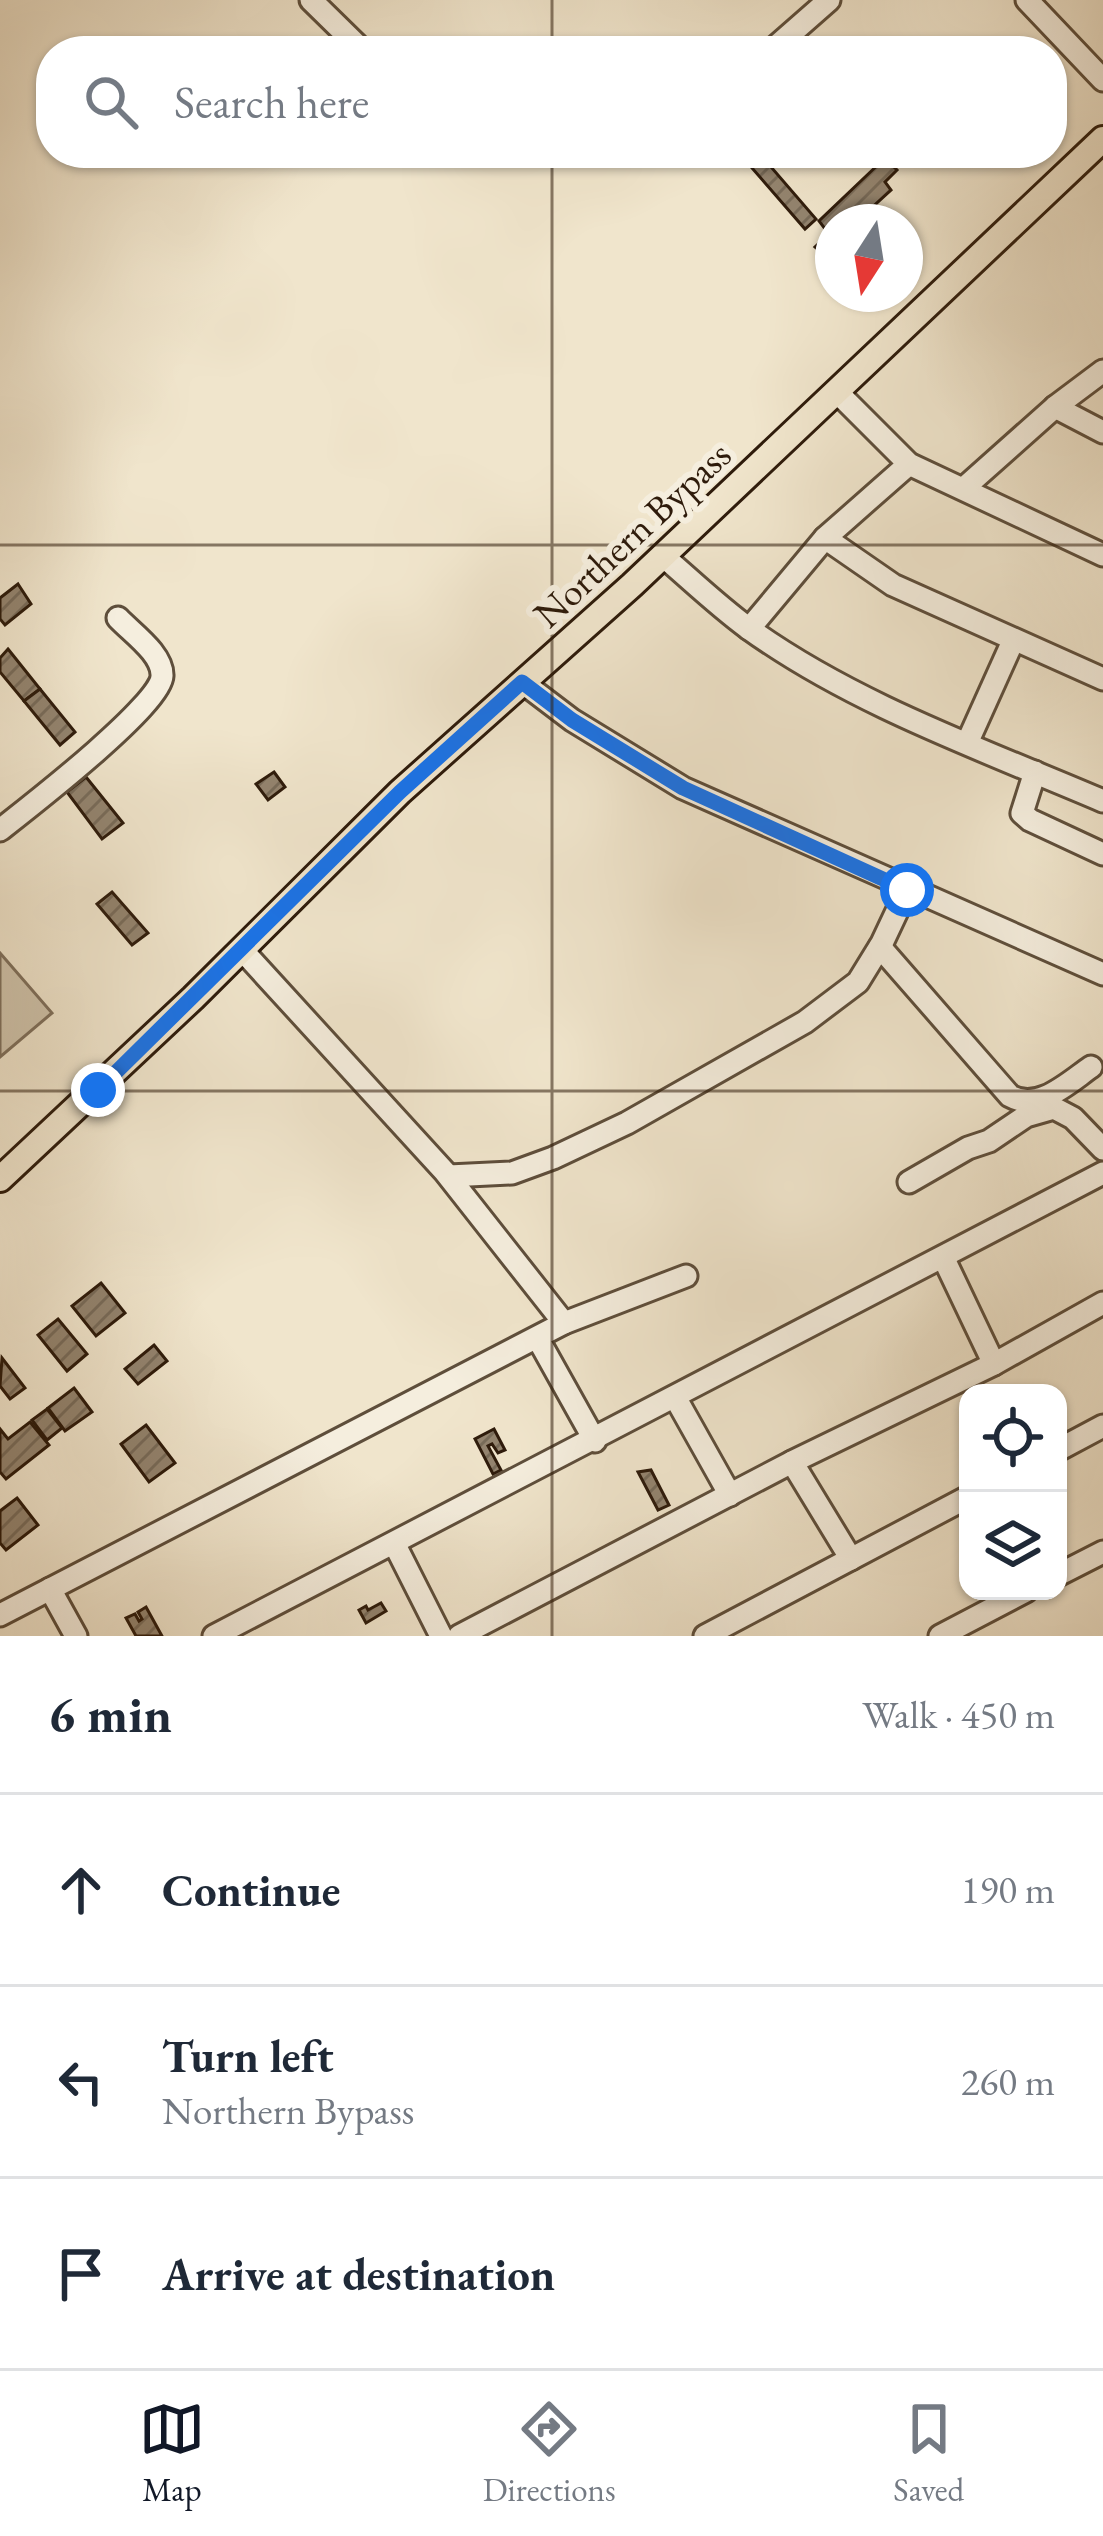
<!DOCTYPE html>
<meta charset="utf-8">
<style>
:root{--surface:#fff;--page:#f2f2f3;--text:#1f2937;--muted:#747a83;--line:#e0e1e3;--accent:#111827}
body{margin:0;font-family:"EB Garamond",serif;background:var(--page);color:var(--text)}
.controls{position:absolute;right:36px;bottom:36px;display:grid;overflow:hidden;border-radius:24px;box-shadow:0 3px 9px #0004}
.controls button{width:108px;height:108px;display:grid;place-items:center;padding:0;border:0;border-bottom:3px solid var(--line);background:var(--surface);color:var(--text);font:60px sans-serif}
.compass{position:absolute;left:815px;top:204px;width:108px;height:108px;border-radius:50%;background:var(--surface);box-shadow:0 3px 9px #0004;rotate:192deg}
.stop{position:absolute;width:36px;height:36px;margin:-27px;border:9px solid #1a73e8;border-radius:50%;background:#fff}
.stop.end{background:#1a73e8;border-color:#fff;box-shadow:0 3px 12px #0008}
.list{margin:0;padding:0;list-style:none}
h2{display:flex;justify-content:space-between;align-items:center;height:156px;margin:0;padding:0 48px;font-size:51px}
h2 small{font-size:39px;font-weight:400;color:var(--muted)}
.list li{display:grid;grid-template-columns:78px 1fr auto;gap:36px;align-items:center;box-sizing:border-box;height:192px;padding:0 48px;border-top:3px solid var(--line)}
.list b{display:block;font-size:45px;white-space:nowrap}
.list p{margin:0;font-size:39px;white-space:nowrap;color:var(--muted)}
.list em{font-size:39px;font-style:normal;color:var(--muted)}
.icon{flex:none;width:66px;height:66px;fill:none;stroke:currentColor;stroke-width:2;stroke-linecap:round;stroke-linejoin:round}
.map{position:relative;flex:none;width:1103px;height:1636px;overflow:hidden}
.search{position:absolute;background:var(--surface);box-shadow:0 3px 9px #0004;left:36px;right:36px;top:36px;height:132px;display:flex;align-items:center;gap:30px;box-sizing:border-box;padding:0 42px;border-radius:48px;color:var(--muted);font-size:45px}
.sheet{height:732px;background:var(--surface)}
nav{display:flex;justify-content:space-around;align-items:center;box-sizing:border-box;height:168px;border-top:3px solid var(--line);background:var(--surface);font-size:33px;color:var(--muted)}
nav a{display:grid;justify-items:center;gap:6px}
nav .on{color:var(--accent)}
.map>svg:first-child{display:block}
.green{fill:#cfc3ab;stroke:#7e6f5b;stroke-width:3}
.building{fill:url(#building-hatch);stroke:#2e1b0b;stroke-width:3}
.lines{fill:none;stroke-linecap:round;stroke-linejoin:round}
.minor-casing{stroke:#5e4e3b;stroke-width:27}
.major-casing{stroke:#2e1b0b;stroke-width:30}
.minor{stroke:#f5eede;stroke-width:21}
.major{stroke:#f0e5cc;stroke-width:24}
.route{stroke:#1a73e8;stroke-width:15}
.grid{fill:none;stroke:#2e1b0b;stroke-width:3;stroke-opacity:0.55}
.labels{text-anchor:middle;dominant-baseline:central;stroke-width:12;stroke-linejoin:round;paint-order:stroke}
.street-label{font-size:39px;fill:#2e1b0b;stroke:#f5eede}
</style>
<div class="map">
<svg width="1103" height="1636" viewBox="0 0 1103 1636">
<defs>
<pattern id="building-hatch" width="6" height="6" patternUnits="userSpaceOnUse" patternTransform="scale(3)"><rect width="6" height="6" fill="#93846f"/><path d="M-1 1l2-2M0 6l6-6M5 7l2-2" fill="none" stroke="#786b59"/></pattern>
</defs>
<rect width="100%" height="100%" fill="#f0e5cc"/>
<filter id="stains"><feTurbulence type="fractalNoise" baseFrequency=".00167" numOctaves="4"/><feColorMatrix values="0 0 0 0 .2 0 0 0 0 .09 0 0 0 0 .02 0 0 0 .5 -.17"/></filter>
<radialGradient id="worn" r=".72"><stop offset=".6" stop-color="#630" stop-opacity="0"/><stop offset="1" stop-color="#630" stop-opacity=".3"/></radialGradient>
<path class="green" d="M0,953l52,60 -52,44z"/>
<g class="building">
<path d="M739,153h20l57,66 -11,10z"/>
<path d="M885,158l12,12 -12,12 6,8 -35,32h-23v21l-11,10 -7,-6 14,-13 -10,-13z"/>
<path d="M18,584l13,20 -26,21 -5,-6v-21z"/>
<path d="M8,649l32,40 -16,12 -24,-29v-14z"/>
<path d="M40,689l35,43 -15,13 -36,-44z"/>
<path d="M274,772l11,15 -17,13 -12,-16z"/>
<path d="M86,777l37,46 -21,16 -35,-47z"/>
<path d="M112,892l36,41 -16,12 -35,-41z"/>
<path d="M101,1283l24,30 -29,23 -24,-30z"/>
<path d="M58,1319l29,35 -20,17 -29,-36z"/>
<path d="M154,1345l13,16 -29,23 -13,-15z"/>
<path d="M2,1358l23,30 -15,11 -10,-13z"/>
<path d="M74,1388l18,24 -27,19 -17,-23z"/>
<path d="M47,1409l15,19 -15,12 -15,-20z"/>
<path d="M30,1422l19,23 -43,34 -6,-7v-43l8,10z"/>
<path d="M146,1425l29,38 -26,19 -28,-38z"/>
<path d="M494,1429l11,21 -7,3 -6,-9 -4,2 13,24 -8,4 -18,-35z"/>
<path d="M651,1470l18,35 -11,5 -20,-38z"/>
<path d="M17,1498l21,27 -32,25 -6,-7v-32z"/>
<path d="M381,1603l5,8 -20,12 -7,-13 7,-4 2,4z"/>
<path d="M146,1607l16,29h-26l-10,-18 9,-4 4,7 3,-2 -4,-7z"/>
</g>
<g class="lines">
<defs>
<g id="minor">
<path d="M311,0l52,51"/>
<path d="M1027,0l76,80"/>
<path d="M771,51l58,-51"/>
<path d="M837,392l72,72 194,91"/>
<path d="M1055,407l48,25"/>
<path d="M964,488l91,-81 48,-36"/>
<path d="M825,538l68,47 210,94"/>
<path d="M663,556c28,24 55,50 85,72 105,76 236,122 355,173"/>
<path d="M749,629l76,-91 84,-74"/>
<path d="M522,682l50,38 111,68 420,186"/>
<path d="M968,741l45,-100"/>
<path d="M1035,772l-13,41 8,7 73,34"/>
<path d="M0,830c28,-22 161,-125 162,-154 1,-22 -30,-43 -44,-58"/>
<path d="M880,947l130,149c28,16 58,-13 81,-29"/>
<path d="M242,950l203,222 119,151"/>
<path d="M449,1176l63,-3 41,-15 74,-35 178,-101 53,-40 24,-39 25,-53"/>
<path d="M909,1182l59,-34 21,-7 37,-25 28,-8 19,10 30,31"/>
<path d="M944,1259l50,105"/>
<path d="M538,1339l57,102"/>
<path d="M675,1397l55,98"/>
<path d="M1058,1450l45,-24"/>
<path d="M792,1462l59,97"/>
<path d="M395,1545l46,91"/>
<path d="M1058,1575l45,-23"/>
<path d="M50,1589l26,47"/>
<path d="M0,1615l564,-292 122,-47"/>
<path d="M214,1636l889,-463"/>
<path d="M459,1636l333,-174 202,-98 109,-61"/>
<path d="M705,1636l263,-139"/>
<path d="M940,1636l86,-45"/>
</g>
<path id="major" d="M0,1179l193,-181 207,-206 232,-207 471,-446"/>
</defs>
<use href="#minor" class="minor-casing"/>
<use href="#major" class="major-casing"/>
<use href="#minor" class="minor"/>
<use href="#major" class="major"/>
</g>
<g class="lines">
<path class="route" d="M98,1090l302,-298 122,-110 50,38 111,68 224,102"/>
</g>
<path class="grid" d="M552,0v51M552,153v1483M0,545h1103M0,1091h1103"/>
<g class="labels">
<g class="street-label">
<text transform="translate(632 534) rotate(-43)">Northern Bypass</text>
</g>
</g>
<rect width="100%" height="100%" filter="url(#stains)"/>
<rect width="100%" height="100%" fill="url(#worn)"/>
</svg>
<div class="controls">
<button><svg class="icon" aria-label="locate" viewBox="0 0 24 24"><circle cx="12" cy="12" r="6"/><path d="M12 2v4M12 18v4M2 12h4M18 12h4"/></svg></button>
<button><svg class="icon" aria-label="layers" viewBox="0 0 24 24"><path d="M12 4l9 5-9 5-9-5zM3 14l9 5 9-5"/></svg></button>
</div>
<svg class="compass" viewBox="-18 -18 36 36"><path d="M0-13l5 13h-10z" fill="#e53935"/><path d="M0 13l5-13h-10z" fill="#747a83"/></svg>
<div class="stop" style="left:907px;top:890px"></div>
<div class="stop end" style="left:98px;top:1090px"></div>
<div class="search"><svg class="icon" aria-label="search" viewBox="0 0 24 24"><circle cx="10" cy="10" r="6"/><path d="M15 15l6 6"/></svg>Search here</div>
</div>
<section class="sheet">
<h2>6 min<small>Walk · 450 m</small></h2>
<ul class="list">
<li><svg class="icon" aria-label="ahead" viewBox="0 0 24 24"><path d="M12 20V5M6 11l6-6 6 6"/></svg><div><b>Continue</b></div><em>190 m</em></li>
<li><svg class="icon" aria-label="left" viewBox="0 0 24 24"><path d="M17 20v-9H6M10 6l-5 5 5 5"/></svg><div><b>Turn left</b><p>Northern Bypass</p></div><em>260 m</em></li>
<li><svg class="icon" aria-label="arrive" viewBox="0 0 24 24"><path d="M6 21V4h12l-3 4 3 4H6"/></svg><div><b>Arrive at destination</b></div></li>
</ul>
</section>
<nav>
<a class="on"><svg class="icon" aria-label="map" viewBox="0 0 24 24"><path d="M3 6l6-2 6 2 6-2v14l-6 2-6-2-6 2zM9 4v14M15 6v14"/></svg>Map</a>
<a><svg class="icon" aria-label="directions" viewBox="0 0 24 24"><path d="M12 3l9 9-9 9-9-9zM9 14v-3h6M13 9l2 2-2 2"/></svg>Directions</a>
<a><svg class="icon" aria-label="saved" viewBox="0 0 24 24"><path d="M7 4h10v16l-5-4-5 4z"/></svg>Saved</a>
</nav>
